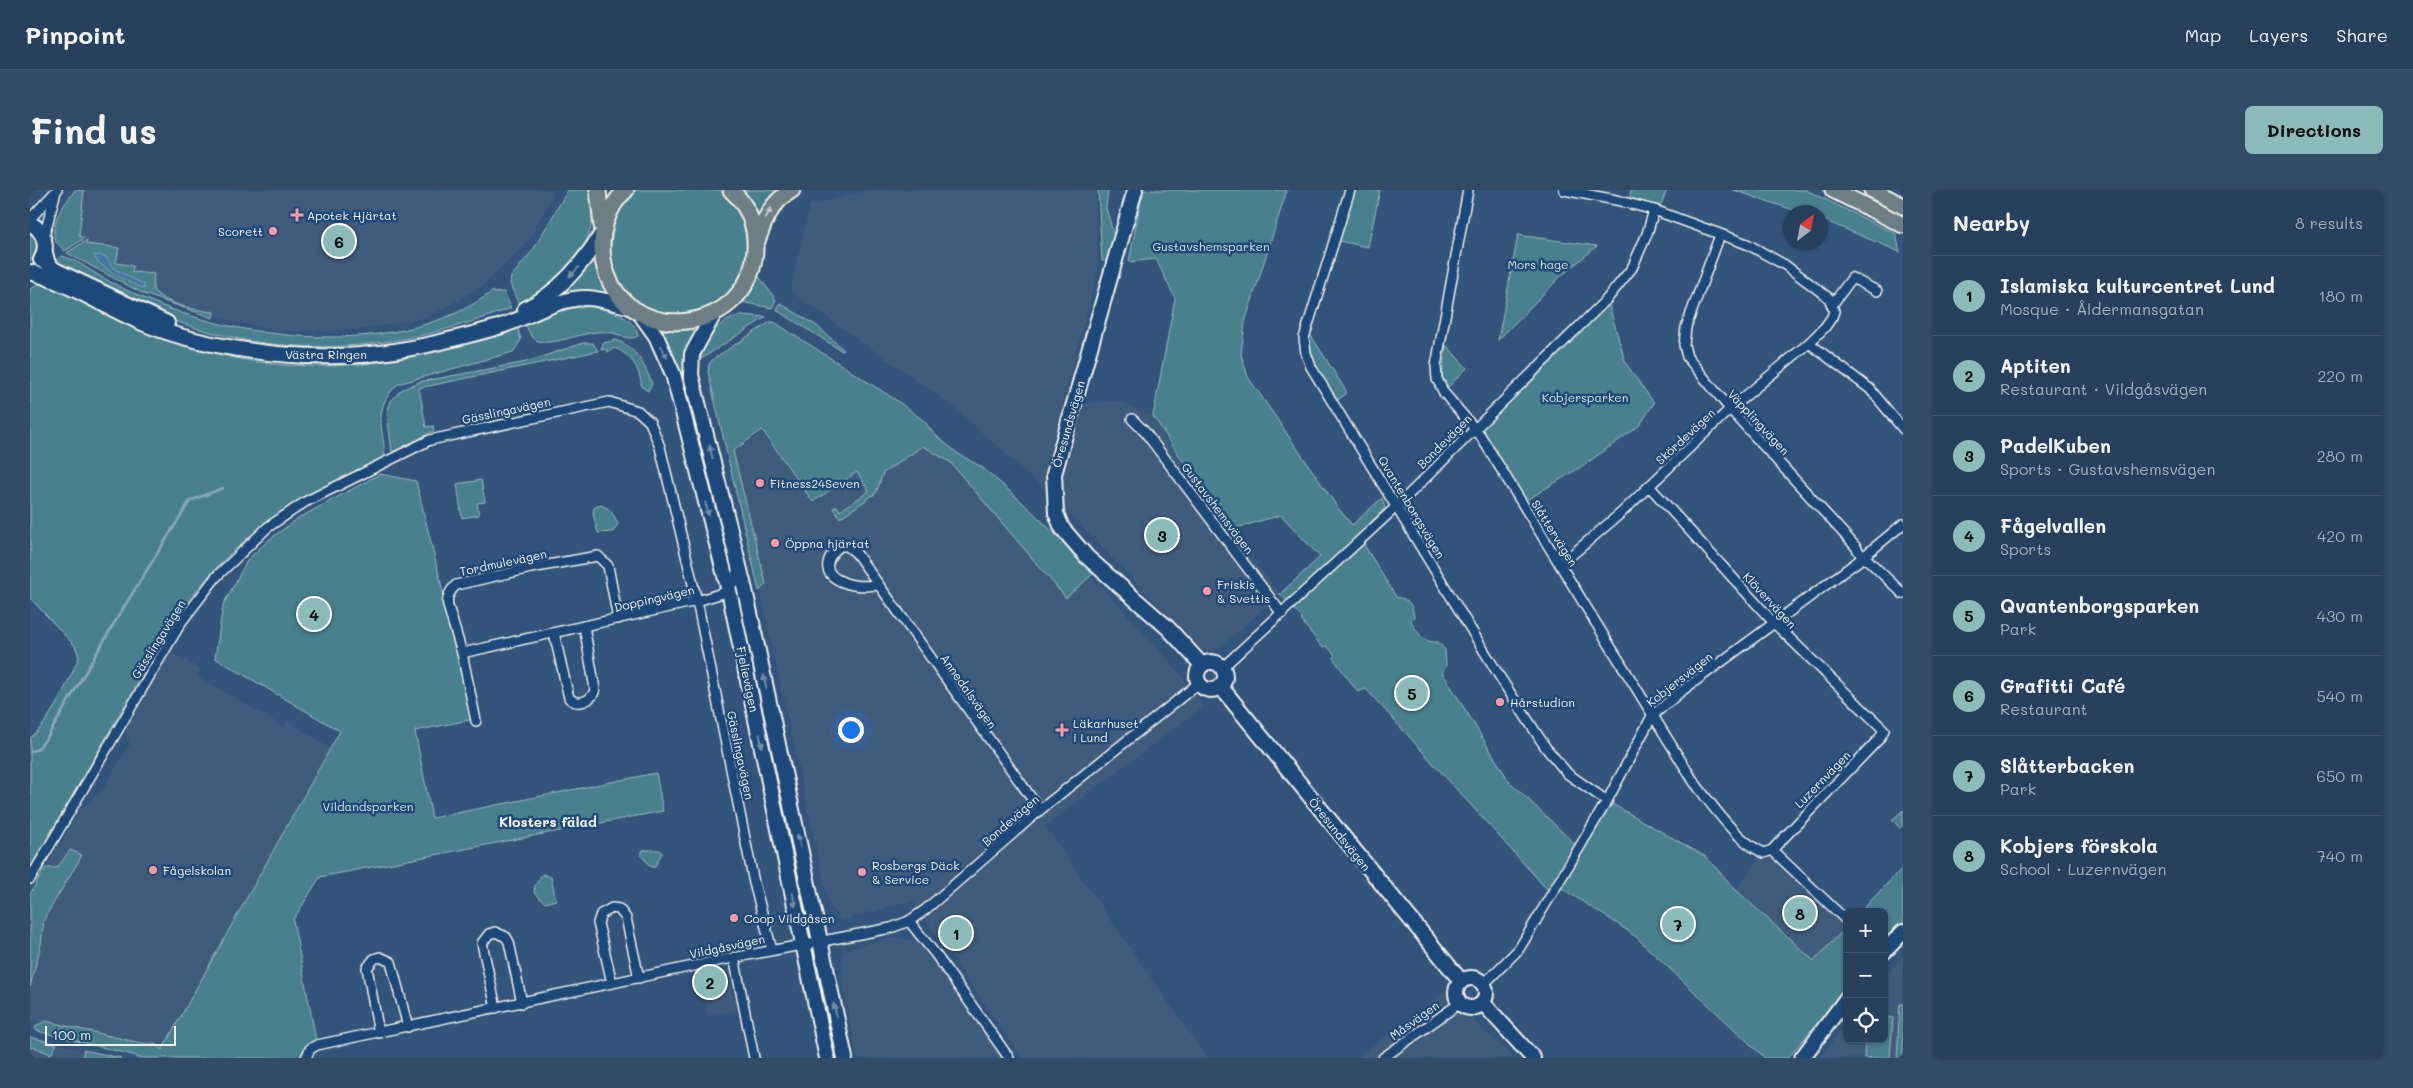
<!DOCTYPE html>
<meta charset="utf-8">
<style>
:root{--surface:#26405d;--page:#324b66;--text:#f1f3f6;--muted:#a4afbc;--line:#425972;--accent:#8bbbb9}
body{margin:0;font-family:Mali,sans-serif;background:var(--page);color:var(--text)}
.controls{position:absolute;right:15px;bottom:15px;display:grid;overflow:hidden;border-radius:8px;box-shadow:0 1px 4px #0004}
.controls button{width:45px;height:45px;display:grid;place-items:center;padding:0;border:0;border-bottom:1px solid var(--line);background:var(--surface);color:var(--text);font:25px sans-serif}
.compass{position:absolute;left:1753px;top:15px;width:45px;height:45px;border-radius:50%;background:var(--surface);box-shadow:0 1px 4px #0004;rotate:32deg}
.scale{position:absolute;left:15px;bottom:12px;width:131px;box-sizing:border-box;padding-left:5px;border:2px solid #f4f1e8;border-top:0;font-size:14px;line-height:18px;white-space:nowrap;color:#f4f1e8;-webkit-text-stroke:4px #1f4a7a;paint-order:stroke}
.you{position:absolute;left:820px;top:539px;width:18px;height:18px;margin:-12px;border:4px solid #fff;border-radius:50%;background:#1a73e8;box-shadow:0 0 0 8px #1a73e833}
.badge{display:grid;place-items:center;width:32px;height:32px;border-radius:50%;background:var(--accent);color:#111;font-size:16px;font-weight:700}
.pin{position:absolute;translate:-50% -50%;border:2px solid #fff;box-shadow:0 1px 5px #0006}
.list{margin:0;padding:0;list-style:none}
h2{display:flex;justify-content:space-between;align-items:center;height:65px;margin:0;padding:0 20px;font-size:21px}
h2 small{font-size:16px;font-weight:400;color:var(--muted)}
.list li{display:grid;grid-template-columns:32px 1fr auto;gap:15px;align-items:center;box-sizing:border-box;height:80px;padding:0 20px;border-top:1px solid var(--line)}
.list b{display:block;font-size:19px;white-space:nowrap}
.list p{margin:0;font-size:16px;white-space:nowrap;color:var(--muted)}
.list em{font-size:16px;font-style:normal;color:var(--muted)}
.icon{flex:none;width:28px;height:28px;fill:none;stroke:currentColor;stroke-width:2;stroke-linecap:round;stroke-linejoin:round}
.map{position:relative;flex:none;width:1873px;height:868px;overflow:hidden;border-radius:8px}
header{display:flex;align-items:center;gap:30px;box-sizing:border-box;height:70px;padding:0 25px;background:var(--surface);border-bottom:1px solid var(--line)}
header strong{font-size:24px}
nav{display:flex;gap:28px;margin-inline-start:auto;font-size:18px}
.intro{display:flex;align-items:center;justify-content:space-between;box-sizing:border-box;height:120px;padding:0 30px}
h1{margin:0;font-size:35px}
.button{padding:12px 22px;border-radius:8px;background:var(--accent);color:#111;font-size:18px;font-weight:700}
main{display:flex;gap:30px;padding:0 30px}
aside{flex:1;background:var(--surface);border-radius:8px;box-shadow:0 1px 4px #0004}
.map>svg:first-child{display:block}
.built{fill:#415c7d}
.green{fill:#4a808e;stroke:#9fb8bb}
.water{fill:#4476a1;stroke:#8aa7bd}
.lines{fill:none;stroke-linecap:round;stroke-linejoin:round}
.stream{stroke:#8aa7bd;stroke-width:2.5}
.street-casing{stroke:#f4f1e8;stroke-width:12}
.secondary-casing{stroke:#f4f1e8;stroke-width:18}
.primary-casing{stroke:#f4f1e8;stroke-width:19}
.street{stroke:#1f4a7a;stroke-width:9}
.secondary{stroke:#1f4a7a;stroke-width:14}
.primary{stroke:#6d7e84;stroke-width:15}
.oneway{fill:#ccceca}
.oneway2{fill:#748da6}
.poi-dot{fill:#ff9aa2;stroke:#1f4a7a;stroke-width:2}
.labels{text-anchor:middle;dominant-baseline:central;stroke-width:5;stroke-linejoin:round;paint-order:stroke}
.poi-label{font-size:12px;fill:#f4f1e8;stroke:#1f4a7a;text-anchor:start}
.park-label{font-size:12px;fill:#dae0da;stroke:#1f4a7a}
.street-label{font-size:12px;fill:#f4f1e8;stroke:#1f4a7a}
.neighbourhood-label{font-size:14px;font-weight:bold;fill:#f4f1e8;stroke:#1f4a7a}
</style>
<header>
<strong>Pinpoint</strong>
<nav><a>Map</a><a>Layers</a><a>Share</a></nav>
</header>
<div class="intro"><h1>Find us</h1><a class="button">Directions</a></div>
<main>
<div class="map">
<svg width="1873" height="868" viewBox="0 0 1873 868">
<rect width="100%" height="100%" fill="#33557c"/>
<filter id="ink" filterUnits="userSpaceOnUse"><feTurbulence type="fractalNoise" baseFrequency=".02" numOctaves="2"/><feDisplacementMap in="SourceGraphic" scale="10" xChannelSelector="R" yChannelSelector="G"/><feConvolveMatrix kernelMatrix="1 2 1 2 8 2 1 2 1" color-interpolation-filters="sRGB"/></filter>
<g filter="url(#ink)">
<g class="built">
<path d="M47,0h475v5l-22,44 -49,48 -53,30 -66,12 -77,3 -58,-12 -72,-23 -91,-48z"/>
<path d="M839,0h226l3,80 -36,134 56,-3 33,15 68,103 61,75 -63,56h-16l-154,-159 -98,-88 -159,-112 20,-86z"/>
<path d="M731,243l53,71 97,-71 44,26 150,131 77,86 22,30 -159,120 162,232h-185l-110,-158 -71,21 -12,-16 -99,-450z"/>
<path d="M141,462l30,18 -4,6 87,51 4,-6 42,27 -169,302 -118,-21 -13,-9v-124l49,-85 25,-23 26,-44 -4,-16z"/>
<path d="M1742,660l75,71v5l-33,35 -78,-71 28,-37z"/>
<path d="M865,747l23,5 84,116h-145l-14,-74v-33z"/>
<path d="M1873,764v104h-83l27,-35v16h37v-62z"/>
<path d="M690,779l6,4 11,36 -29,7 -9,-44z"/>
<path d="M1417,800l30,35 38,33h-158z"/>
<path d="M0,848h2l87,20h-89z"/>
</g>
<g class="green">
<path d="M45,0h9l-5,46 5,2 -19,13 -10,-10c-5,-20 9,-36 20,-51z"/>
<path d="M538,0h24c0,10 2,21 0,31 -6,38 -39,70 -73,84l-9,-21 1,-7 22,-27z"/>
<path d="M606,0h83c39,30 39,85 0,113 -5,3 -11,9 -16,11 -8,2 -37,2 -46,1 -5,-1 -28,-16 -32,-20 -7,-9 -16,-27 -16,-38 1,-30 3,-47 27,-67z"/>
<path d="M708,0h42l-10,9 -13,20z"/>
<path d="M1068,0h10l-2,18 8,28 -6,25h-6z"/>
<path d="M1113,0h144l-42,132 -4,32 7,23 90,131 14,17 30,-27 3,10 -27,27 38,62c13,2 16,7 18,19l-3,5c7,12 12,22 27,21l7,8 1,16 -4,6 67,109 70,67 28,-47 99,56 30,33 78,71 33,-35v72l-28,37 -7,-6 -24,29h-23l-129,-121c-25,-19 -52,-33 -77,-51l-6,10 -187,-207 -8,3 -25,-34 2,-3 -8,-9 -5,1 -21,-27 1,-2 -22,-24 40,-37 -39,-42 -52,15 -76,-114 22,-118 -19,-39 -27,3z"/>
<path d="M1320,0h30l-12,57 -34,-7z"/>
<path d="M1601,0h36l-9,21 -29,-8z"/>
<path d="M1703,0h73l90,44 4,18 -79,-33 -1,-7h-20z"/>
<path d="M0,41c10,9 9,20 0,30z"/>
<path d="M1488,45l79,11 -37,31 -62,63z"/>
<path d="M57,50l-1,4 33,4 -3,15 17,3 -1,6 22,2 -1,15c7,14 46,22 61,23l-1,6 -69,-24 -77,-41z"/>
<path d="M566,63l15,43 -59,4 35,-32z"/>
<path d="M31,66c11,1 33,17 44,23 15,8 31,16 48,23 96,41 252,56 340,-11l2,2 9,-1 7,16c-112,43 -222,54 -336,13 -14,-5 -28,-13 -41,-19 -26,-13 -53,-25 -79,-38z"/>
<path d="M727,84l19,26 -4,8 -31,-6z"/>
<path d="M14,92c32,14 65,28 97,43 15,6 30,14 46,20 107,37 227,22 330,-20l4,15 -8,12 -115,32c-26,25 -15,42 -13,73 -94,42 -161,85 -217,174l-138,237v-130c18,-12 41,-61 49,-81l-4,-11 -45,-48v-309z"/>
<path d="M1577,109l19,65 28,39 -15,23 -55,39 -62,38 -47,-75z"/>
<path d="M750,113l37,23 27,24 -2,1 -64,-40 -1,-2z"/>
<path d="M558,116c16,2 48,10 50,30 -10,6 -19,-3 -30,-4 -21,-3 -54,15 -70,9 -8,-3 -10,-12 -13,-19l28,-11z"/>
<path d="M711,125l25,2 -65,42c4,-22 18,-38 40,-44z"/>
<path d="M740,132h4l122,78 28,21 9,12 24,20 26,15 38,33 74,71 -29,26 -116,-136 -27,-16 -40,27 -7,20 -36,25 -7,-10 4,-2 3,5 29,-20 -12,-19 -44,30 -51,-72 -29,21 33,133 -7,7 -51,-219 1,-8 4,-5z"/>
<path d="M628,136l17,3 23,-1 -8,14 -3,12 45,202 -6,2 -48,-190c-4,-9 -20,-35 -20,-42z"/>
<path d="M1277,139l39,62v3l-13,9 -22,-36z"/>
<path d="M587,150c19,8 28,25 35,44l-4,7 -6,-4c-3,-18 -9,-31 -27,-39l-8,4 -1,-3 -5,1 2,-7z"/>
<path d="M553,153h10l5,8 -179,37 7,39 7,-1 1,5 -42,21 -5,-39 4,-12 10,-11 18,-8 107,-20z"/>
<path d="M1416,155l21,23 -19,19 -6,-11z"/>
<path d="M350,284l36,7 58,238 -59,12 17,87 224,-45 7,38 -343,66 -27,43 24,125 -11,13h-169v-2l-100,-25 -2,-4 10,-6 91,21 13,2 5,-1 8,7 178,-319 -125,-73 8,-53 25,-46 22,-20 27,-20z"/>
<path d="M451,290l4,22 -8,1 2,12 -17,3 -5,-34z"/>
<path d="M569,315c10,1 15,10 19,19l-5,8 -15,1 -5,-20 1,-5z"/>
<path d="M1873,620v15l-3,3 -8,-8z"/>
<path d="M40,660l10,4 1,3 -37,62 -3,25 -11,43v-93l15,-26h12z"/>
<path d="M613,660h17l2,3 -7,14h-4l-10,-12z"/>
<path d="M1873,677v65l-19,20v-40h-24z"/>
<path d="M512,684l9,3 5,23 -11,3 -11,-10 1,-7z"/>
<path d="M1870,814h3v54h-6z"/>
<path d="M1854,827l9,1 -3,40h-26l1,-19h19z"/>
<path d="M0,847l27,7 -6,10 -17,-7 -4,1z"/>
<path d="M54,860l37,8h-39z"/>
</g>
<path class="water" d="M69,65l7,2 7,11 30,16 2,5c-12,-4 -47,-22 -51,-33z"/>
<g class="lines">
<path class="stream" d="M0,562l8,-3 10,-13 74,-126 68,-109 33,-13"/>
<defs>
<g id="street">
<path d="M1320,0l-46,148 2,15 5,14 192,315 43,66 22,26 39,27"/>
<path d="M1438,0l-32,176 1,13 7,14 36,42 214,347c19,24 41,58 70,71l8,-3 107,-111 5,-9 -110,-107 -125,-137"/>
<path d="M0,29l27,-29"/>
<path d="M1690,45l-34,92 -2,18 3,12 43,52 126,138 6,10 7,4 34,33"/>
<path d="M14,47l12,-46"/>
<path d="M1802,115l20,-27 25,13"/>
<path d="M1779,153l61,46 33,40"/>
<path d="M1102,229l13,13 137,182"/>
<path d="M1530,375l61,-52 109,-104 79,-66 16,-16 7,-10 2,-6 -5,-13 -44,-33 -38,-21 -93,-34 -38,-10 -52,-10"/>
<path d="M849,395c-12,1 -25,2 -36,-3 -22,-8 -18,-24 -3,-36h7l9,7 184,257"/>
<path d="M524,443l15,65c9,9 24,2 26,-9l-11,-63"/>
<path d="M432,463l235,-52 32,-10 10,-24"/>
<path d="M1192,478l175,-162 210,-207 25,-31 15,-34 7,-24"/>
<path d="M446,531l-14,-68 -14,-47c-2,-9 2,-15 8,-21l75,-17 67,-12 10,10 10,53"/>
<path d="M1742,660l75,71"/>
<path d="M0,689l152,-258 34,-44 52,-50 37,-25 125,-62 179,-38 29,9 12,11 10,25 37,154 57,282 18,67"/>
<path d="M879,731l27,34 73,103"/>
<path d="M704,767l20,101"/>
<path d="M582,793l-14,-60 3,-9 11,-6 7,1 7,9 13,60"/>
<path d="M1454,794l35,-35 88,-148 45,-85 27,-23 178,-131 46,-38"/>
<path d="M466,818l-14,-65 7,-9 6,-2 11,5 3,5 13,61"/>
<path d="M349,843l-12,-65 7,-9 6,-2 11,5 17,65"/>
<path d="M276,868l4,-9 7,-4 400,-84 174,-33 18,-7 16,-11 115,-100 159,-127"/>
<path d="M1353,868l77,-55"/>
</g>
<g id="secondary">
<path d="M1105,0l-81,284 2,39 6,15 25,29 81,71 34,37"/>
<path d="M0,33c14,8 19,23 11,37"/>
<path d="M15,63l3,11 7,6 112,53"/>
<path d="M0,82c39,11 73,34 110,50 56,24 138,36 199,34 53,-1 105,-14 156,-28 30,-8 61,-31 93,-30 15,1 30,6 44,9"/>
<path d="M495,119c35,-17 57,-45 78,-77"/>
<path d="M608,121l18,25 17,38 56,217 98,467"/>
<path d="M684,124l-22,40 -1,21 54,215 100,468"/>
<circle cx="1181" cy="486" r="14"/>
<path d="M1190,496l241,295"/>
<path d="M1854,762l19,-20"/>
<circle cx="1441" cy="803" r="15"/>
<path d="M1453,813l50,55"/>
<path d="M1772,868l45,-60"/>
</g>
<g id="primary">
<path d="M568,0l4,36"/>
<path d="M596,0c-19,17 -27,44 -23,69 16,94 157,78 152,-19 -1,-19 -10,-37 -24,-50"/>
<path d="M1803,0l70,35"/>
<path d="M1842,0l31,16"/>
<path d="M726,54c8,-23 15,-42 36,-54"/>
</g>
</defs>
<use href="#street" class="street-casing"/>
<use href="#secondary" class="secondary-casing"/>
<use href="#primary" class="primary-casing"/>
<use href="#street" class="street"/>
<use href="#secondary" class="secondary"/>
<use href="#primary" class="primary"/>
</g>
<defs><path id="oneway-solid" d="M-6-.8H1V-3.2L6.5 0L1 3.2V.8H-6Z" transform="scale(1.25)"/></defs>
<use class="oneway" href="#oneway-solid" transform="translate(738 24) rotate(-62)"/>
<g class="oneway2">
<use href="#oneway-solid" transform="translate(544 82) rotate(134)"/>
<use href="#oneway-solid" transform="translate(634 162) rotate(65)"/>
<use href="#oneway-solid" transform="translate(681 262) rotate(-104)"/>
<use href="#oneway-solid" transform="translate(677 319) rotate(75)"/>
<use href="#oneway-solid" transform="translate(735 492) rotate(-102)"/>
<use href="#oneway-solid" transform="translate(731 551) rotate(78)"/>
<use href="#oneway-solid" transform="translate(769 651) rotate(-102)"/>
<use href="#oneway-solid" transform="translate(764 710) rotate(78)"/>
<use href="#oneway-solid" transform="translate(805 820) rotate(-102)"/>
</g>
</g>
<g class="poi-dot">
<path d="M264.5 17.5h5v5h5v5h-5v5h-5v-5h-5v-5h5z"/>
<circle cx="243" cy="41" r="5"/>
<circle cx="730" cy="293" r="5"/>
<circle cx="745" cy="353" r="5"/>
<circle cx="1177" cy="401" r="5"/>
<circle cx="1470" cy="512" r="5"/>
<path d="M1029.5 532.5h5v5h5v5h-5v5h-5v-5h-5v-5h5z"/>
<circle cx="123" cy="680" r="5"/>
<circle cx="832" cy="682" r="5"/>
<circle cx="704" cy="728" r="5"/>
</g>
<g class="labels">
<g class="poi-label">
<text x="277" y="25">Apotek Hjärtat</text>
<text x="233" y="41" text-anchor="end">Scorett</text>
<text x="740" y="293">Fitness24Seven</text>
<text x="755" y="353">Öppna hjärtat</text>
<text x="1187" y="394">Friskis<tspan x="1187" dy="14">&amp; Svettis</tspan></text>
<text x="1480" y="512">Hårstudion</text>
<text x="1043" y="533">Läkarhuset<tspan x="1043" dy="14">i Lund</tspan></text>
<text x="842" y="675">Rosbergs Däck<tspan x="842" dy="14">&amp; Service</tspan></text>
<text x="133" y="680">Fågelskolan</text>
<text x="714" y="728">Coop Vildgåsen</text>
</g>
<g class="park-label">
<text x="1181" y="56">Gustavshemsparken</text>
<text x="1508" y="74">Mors hage</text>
<text x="1555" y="207">Kobjersparken</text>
<text x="338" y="616">Vildandsparken</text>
</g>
<g class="street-label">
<text x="296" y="164">Västra Ringen</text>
<text transform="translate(476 220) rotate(-12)">Gässlingavägen</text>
<text transform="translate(1729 232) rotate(47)">Väpplingvägen</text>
<text transform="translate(1038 234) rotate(-74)">Öresundsvägen</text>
<text transform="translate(1655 246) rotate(-43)">Skördevägen</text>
<text transform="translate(1414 251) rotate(-45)">Bondevägen</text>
<text transform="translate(1382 317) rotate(59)">Qvantenborgsvägen</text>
<text transform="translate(1188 318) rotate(53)">Gustavshemsvägen</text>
<text transform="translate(1525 343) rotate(58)">Slåttervägen</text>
<text transform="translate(473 372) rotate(-12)">Tordmulevägen</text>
<text transform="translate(624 408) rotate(-13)">Doppingvägen</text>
<text transform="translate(1740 410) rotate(47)">Klövervägen</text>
<text transform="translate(128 449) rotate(-58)">Gässlingavägen</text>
<text transform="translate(718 489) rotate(78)">Fjelievägen</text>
<text transform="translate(1649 489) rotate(-38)">Kobjersvägen</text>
<text transform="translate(939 501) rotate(55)">Annedalsvägen</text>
<text transform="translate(711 565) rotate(78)">Gässlingavägen</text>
<text transform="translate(1792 589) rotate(-46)">Luzernvägen</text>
<text transform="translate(980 630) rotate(-41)">Bondevägen</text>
<text transform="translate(1310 644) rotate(51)">Öresundsvägen</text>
<text transform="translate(697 756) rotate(-12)">Vildgåsvägen</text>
<text transform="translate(1384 830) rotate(-36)">Måsvägen</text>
</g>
<g class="neighbourhood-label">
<text x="518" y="631">Klosters fälad</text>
</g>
</g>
</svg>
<div class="controls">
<button>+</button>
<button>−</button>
<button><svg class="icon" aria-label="locate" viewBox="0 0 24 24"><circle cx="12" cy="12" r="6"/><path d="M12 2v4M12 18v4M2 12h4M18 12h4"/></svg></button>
</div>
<svg class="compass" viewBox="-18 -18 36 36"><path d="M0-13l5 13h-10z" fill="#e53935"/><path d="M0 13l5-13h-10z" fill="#a4afbc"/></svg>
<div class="scale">100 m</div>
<div class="you"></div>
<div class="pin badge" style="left:926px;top:743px">1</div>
<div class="pin badge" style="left:680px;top:792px">2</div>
<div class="pin badge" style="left:1132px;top:345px">3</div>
<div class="pin badge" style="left:284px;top:424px">4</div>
<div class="pin badge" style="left:1382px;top:503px">5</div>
<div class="pin badge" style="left:309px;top:51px">6</div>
<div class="pin badge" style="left:1648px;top:734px">7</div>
<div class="pin badge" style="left:1770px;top:723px">8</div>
</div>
<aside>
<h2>Nearby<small>8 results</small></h2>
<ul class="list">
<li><span class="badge">1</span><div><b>Islamiska kulturcentret Lund</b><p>Mosque · Åldermansgatan</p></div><em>180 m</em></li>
<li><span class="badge">2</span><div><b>Aptiten</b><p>Restaurant · Vildgåsvägen</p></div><em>220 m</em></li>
<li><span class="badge">3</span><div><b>PadelKuben</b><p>Sports · Gustavshemsvägen</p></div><em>280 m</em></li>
<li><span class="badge">4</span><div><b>Fågelvallen</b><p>Sports</p></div><em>420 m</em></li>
<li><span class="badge">5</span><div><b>Qvantenborgsparken</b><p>Park</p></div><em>430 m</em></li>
<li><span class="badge">6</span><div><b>Grafitti Café</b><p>Restaurant</p></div><em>540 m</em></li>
<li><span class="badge">7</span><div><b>Slåtterbacken</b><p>Park</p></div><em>650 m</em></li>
<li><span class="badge">8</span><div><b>Kobjers förskola</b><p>School · Luzernvägen</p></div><em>740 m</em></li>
</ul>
</aside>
</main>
